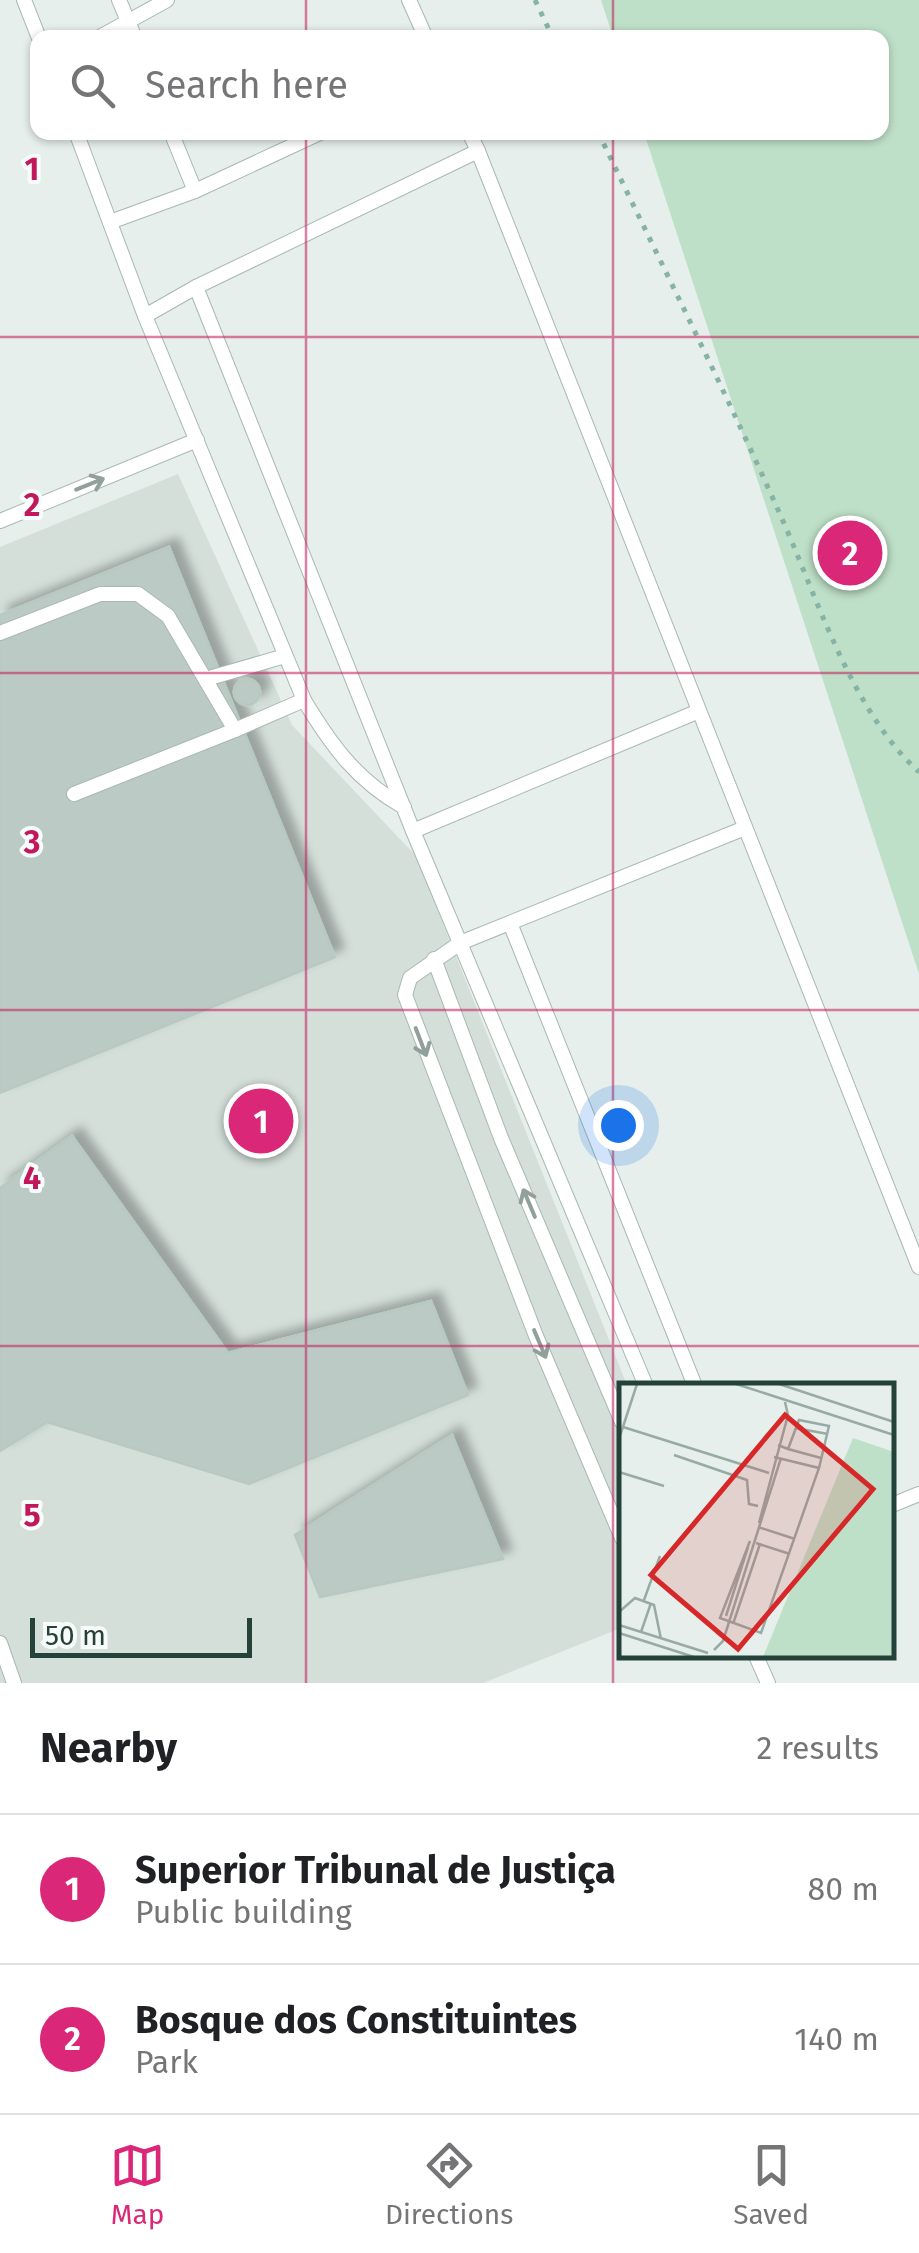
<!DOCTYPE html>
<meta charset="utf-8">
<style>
:root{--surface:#fff;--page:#f6f6f6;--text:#202124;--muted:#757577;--line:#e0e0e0;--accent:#db2777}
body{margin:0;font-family:"Fira Sans",sans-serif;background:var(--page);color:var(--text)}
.scale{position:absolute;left:30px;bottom:25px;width:222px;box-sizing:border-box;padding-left:10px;border:5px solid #24423a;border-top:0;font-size:28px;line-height:35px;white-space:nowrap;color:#24423a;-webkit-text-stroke:8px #f7fbf9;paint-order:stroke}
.you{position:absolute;left:618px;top:1125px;width:35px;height:35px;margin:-25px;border:8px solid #fff;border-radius:50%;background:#1a73e8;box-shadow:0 0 0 15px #1a73e833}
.badge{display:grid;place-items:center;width:65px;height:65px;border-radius:50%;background:var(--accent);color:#fff;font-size:32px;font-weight:700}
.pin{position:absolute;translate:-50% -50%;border:5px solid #fff;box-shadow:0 2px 10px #0006}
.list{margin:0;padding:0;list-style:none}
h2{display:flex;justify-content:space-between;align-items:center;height:130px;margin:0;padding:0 40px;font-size:42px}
h2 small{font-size:32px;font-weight:400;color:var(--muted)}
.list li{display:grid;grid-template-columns:65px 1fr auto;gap:30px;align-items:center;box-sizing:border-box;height:150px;padding:0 40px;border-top:2px solid var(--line)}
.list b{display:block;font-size:38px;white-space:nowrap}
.list p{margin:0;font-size:32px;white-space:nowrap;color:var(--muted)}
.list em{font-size:32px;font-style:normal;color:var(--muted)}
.icon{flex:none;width:55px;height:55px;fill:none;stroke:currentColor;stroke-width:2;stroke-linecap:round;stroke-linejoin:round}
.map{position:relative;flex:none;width:919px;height:1683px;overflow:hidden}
.search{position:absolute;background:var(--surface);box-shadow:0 2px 8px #0004;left:30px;right:30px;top:30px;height:110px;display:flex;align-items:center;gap:25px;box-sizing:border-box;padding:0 35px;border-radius:20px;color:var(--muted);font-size:38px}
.sheet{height:430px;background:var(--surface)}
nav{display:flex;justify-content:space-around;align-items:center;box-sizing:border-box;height:140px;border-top:2px solid var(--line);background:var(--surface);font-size:28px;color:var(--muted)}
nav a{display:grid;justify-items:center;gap:5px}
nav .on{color:var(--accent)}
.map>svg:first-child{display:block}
.built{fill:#d4dfda}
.green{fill:#bfe0c8}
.building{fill:#bbcac4;stroke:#b8c9c2;stroke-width:2.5;filter:url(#shadow)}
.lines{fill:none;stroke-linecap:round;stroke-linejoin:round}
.service-casing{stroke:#a8b8b2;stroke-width:16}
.path{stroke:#86b3a5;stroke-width:5;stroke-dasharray:5 8;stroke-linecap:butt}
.service{stroke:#fff;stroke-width:14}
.oneway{stroke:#92a09c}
.grid{fill:none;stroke:#c2185b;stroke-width:2.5;stroke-opacity:0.55}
.inset-road{fill:none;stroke:#98aaa4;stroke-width:2.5}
.view{fill:#d62828;fill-opacity:0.15;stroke:#d62828;stroke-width:5}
.inset-edge{fill:none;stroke:#24423a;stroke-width:5}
.grid-label{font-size:32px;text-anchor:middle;font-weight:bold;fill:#c2185b;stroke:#f7fbf9;stroke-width:8;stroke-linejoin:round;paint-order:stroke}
</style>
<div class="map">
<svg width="919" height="1683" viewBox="0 0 919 1683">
<defs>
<filter id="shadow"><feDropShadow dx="9" dy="-9" stdDeviation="5" flood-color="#0004"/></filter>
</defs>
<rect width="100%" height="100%" fill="#e6efeb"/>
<path class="built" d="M178,474l114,251 124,131 211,529 -5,1 -1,242 -138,55h-483v-1136z"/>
<path class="green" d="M601,0h318v974l-275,-841 238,-1v-94l-269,-1z"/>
<g class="building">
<path d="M169,547l166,410 -335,136v-478z"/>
<circle cx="247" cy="692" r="13"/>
<path d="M72,1136l156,217 203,-52 37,94 -219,89 -202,-62 -47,29v-263z"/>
<path d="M452,1435l51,124 -183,38 -25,-62z"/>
</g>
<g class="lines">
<defs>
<g id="service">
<path d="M24,0l15,38"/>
<path d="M119,0l16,38"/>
<path d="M409,0l17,38"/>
<path d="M98,38l69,-38"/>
<path d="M76,132l69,184 159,384c27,45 53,81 100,107"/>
<path d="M469,132l9,19"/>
<path d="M195,191l127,-59"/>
<path d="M110,222l85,-31 -24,-59"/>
<path d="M196,287l217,544 233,555"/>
<path d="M145,316l51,-29 282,-136 441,1116"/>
<path d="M0,521l197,-81"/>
<path d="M0,633l100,-39h38l30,22 67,114 69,-30"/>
<path d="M206,679l79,-23"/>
<path d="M74,794l161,-64"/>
<path d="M413,831l286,-120"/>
<path d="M510,923l185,463"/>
<path d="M434,959l67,179 121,284"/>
<path d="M892,1505l27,-11"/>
<path d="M622,1538l-86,-202 -131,-341 5,-17 50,-35 285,-115"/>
<path d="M0,1643l14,40"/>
<path d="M756,1656l12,27"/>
</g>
</defs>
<use href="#service" class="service-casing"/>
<g class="path">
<path d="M535,0l18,38"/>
<path d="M598,132c61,127 124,252 181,380 38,84 71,197 140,260"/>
</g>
<use href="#service" class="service"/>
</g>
<defs><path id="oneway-shaft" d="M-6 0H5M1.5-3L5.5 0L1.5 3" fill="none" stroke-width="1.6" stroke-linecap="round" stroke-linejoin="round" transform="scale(2.5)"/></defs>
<g class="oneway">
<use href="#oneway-shaft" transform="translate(90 484) rotate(-22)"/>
<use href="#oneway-shaft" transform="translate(421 1042) rotate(69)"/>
<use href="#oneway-shaft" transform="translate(529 1203) rotate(-113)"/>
<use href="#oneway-shaft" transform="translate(540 1344) rotate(67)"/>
</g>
<path class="grid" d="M306,0v38M613,0v38M306,132v1551M613,132v1551M0,337h919M0,673h919M0,1010h919M0,1346h919"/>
<g transform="translate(619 1383)">
<rect width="275" height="275" fill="#e6efeb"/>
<path d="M234,55l41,14v205h-131z" fill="#bfe0c8"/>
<path class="inset-road" d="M117,1l158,51M160,1l115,38M4,44l146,46M176,45l33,6M0,56l18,-55M159,62l10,4 11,-29 30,6 -10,42M169,66l33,9M55,72l73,25 2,24 9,2M0,89l45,14M140,140l29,-108 -3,-13M139,144l37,12M131,158l-30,77 41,15 58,-165 -45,-11M137,160l34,11M25,217l16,-44M0,229l16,-14 19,7 7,34M107,233l22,-69M114,241l27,-80M0,242l89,28M22,249l10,-29M0,250l75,24M95,267l9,-9 58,-183"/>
<path class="view" d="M166,32l88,74 -135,160 -87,-74z"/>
<rect width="275" height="275" class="inset-edge"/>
</g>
<g class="grid-label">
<text x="32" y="180">1</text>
<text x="32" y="516">2</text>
<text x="32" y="853">3</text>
<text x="32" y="1189">4</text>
<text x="32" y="1526">5</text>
</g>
</svg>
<div class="scale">50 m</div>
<div class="you"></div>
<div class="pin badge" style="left:261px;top:1121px">1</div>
<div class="pin badge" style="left:850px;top:553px">2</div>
<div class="search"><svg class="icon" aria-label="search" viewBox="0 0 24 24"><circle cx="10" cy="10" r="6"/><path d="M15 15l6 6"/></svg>Search here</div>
</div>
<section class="sheet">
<h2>Nearby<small>2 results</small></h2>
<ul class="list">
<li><span class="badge">1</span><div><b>Superior Tribunal de Justiça</b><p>Public building</p></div><em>80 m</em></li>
<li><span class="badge">2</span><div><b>Bosque dos Constituintes</b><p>Park</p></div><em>140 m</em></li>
</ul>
</section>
<nav>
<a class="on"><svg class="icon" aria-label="map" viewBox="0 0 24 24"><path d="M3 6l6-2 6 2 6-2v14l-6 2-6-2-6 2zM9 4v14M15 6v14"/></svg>Map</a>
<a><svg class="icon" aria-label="directions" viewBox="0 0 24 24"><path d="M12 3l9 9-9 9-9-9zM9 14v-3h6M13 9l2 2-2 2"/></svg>Directions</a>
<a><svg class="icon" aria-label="saved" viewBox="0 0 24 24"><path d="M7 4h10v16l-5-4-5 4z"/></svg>Saved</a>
</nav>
